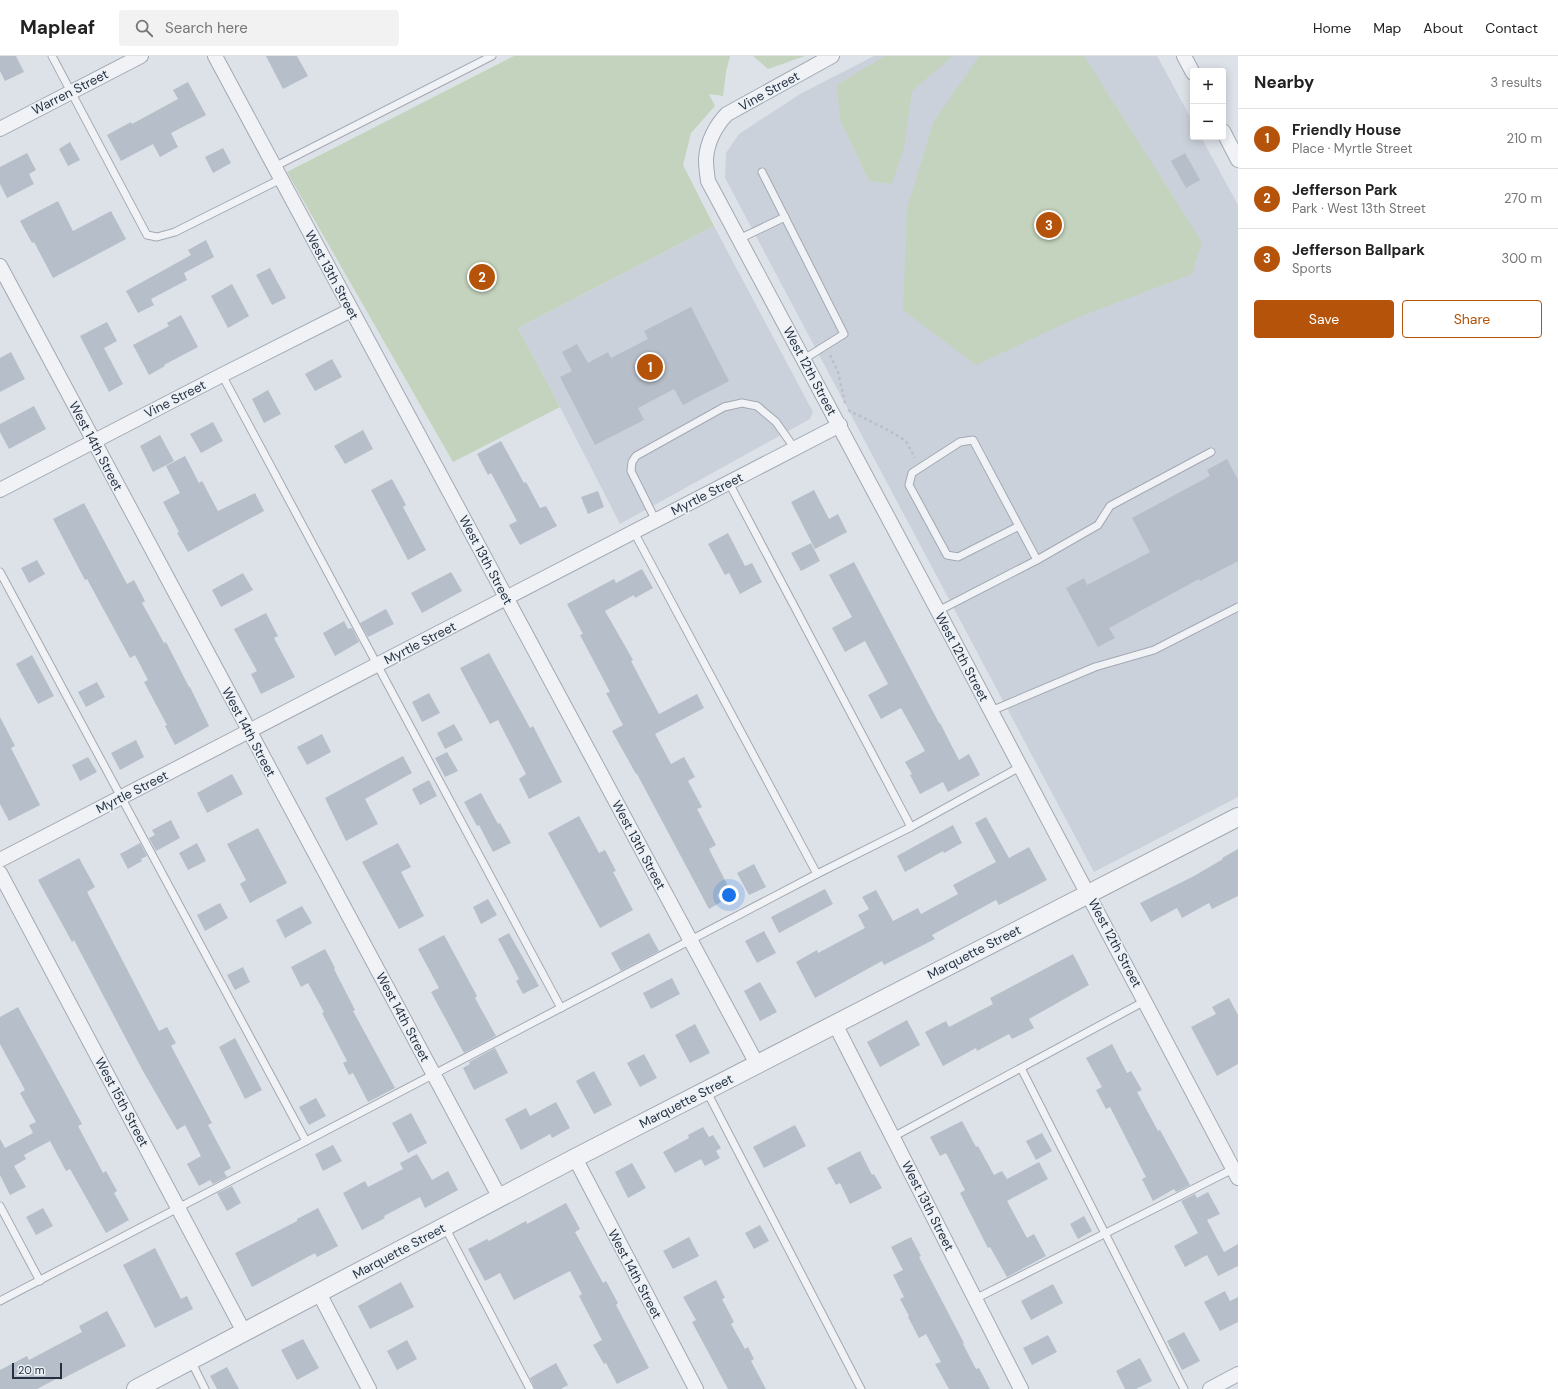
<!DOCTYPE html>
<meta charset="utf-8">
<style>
:root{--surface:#fff;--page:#f2f2f2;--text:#222;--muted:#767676;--line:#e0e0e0;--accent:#b45309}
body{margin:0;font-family:"DM Sans",sans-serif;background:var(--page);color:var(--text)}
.controls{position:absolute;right:12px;top:12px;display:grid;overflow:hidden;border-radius:4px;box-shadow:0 2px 10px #0003}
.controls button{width:36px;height:36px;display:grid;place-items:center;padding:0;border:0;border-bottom:1px solid var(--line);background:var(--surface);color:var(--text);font:20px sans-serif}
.scale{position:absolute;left:12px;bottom:10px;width:50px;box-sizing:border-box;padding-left:4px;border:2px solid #253041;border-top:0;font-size:11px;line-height:14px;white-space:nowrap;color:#253041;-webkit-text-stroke:3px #ecf1f6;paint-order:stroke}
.you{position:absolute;left:729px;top:839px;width:14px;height:14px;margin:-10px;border:3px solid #fff;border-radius:50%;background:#1a73e8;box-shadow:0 0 0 6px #1a73e833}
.badge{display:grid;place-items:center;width:26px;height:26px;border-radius:50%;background:var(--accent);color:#fff;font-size:13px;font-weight:700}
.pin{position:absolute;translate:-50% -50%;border:2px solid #fff;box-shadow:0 1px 4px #0006}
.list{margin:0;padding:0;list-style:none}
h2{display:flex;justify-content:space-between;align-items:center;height:52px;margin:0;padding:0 16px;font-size:17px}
h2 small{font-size:13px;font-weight:400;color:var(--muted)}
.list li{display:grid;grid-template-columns:26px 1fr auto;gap:12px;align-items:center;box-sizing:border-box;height:60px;padding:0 16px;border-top:1px solid var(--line)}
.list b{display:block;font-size:15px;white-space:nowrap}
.list p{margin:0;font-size:13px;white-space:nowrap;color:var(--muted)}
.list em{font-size:13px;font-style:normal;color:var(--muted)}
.actions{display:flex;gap:8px;padding:12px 16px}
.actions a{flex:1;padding:9px 0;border:1px solid var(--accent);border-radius:4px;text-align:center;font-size:14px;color:var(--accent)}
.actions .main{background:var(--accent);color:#fff}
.icon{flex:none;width:22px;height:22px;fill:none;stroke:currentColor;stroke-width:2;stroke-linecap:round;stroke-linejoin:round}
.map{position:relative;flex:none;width:1238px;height:1333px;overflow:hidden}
header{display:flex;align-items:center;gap:24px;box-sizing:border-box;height:56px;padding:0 20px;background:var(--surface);border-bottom:1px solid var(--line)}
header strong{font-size:19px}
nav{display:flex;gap:22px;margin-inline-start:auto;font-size:14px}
.search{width:280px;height:36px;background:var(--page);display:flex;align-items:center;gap:10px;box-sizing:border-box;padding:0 14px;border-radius:4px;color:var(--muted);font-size:15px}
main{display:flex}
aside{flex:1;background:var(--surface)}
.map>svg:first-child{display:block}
.built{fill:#cbd1db}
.green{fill:#c4d3bd}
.building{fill:#b6bec9}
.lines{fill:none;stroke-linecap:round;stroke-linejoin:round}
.service-casing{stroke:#a2a9b3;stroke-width:9}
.minor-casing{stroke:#a2a9b3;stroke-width:16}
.tertiary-casing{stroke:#a2a9b3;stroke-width:20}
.path{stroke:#bbc0c7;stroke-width:2.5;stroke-dasharray:3 3;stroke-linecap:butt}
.service{stroke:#f0f2f6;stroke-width:7}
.minor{stroke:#f0f2f6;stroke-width:14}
.tertiary{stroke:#f0f2f6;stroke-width:18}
.labels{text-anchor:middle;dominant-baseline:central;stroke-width:3.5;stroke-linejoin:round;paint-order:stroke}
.street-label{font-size:13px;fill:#253041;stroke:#ecf1f6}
</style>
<header>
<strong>Mapleaf</strong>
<div class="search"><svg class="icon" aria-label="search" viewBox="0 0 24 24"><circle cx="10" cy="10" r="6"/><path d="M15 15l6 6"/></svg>Search here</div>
<nav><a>Home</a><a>Map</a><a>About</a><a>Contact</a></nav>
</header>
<main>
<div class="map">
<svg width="1238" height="1333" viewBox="0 0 1238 1333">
<rect width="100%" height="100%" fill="#dde2e8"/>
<g class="built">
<path d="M874,0h283l36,66v15h8l37,68v592l-144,75 -369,-694 1,-25 13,-19 61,-40z"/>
<path d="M714,170l99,186 -3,7 -190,105 -60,-117 -42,-79z"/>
</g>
<g class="green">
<path d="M514,0h216l-4,16 -3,24 -14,-2 6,12 -24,27 -8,32 31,61 -196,102 42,79 -107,55 -166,-290z"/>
<path d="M753,0h52l-37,13z"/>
<path d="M885,0h68l-41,35 -8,57 -12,36 -23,-3 -29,-62 -3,-34z"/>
<path d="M979,0h105l118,186 -10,32 -113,43 -103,48 -73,-55 4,-101 26,-86z"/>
</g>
<g class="building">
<path d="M0,0h16l8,16 -19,9 -5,-10z"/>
<path d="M266,0h31l11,20 -25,13z"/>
<path d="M188,26l18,33 -35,18 7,14 -18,10 -7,-13 -32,17 -14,-26 24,-13 1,2 46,-25 -5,-9z"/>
<path d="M70,86l10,18 -12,6 -9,-17z"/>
<path d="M223,92l8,15 -18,10 -8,-16z"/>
<path d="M27,97l9,17 -7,4 5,10 -27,14 -7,-14v-17z"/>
<path d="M1185,97l15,27 -14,8 -15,-27z"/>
<path d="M58,145l15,30 38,-20 15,28 -73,39 -19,-36 -2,1 -12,-22z"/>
<path d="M206,184l8,17 -30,16 3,7 -36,19 3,6 -16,8 -12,-22 65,-36 -3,-5z"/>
<path d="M270,212l16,30 -14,7 -16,-30z"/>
<path d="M232,228l17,32 -21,12 -17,-32z"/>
<path d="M691,251l38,74 -46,24 -9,-16 -36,19 6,12 -49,25 -35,-68 12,-6 -10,-19 15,-8 11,19 20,-11 3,6 37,-19 -4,-8z"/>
<path d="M181,259l17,32 -34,18 1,1 -16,9 -16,-30 36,-19 -2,-3z"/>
<path d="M107,266l10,19 -13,7 19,36 -14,8 -29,-56z"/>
<path d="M11,296l14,27 -25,13v-34z"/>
<path d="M332,303l10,18 -27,14 -10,-17z"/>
<path d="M268,334l13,24 -17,9 -12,-24z"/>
<path d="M34,350l12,23 -37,20 -9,-17v-8z"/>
<path d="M213,366l10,19 -22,12 -11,-19z"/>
<path d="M363,374l10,19 -28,15 -11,-18z"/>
<path d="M160,379l14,26 -21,11 -13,-26z"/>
<path d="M501,385l23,42 2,-1 14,26 6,-2 11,20 -37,19 -11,-20 8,-4 -26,-48 -3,2 -11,-21z"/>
<path d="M185,400l14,27 3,-2 16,30 37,-18 9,18 -76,41 -11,-19 2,-1 -16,-30 17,-9 -14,-27z"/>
<path d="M1227,403l11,21v81l-38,20 -1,-2 -90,49 6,10 -17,9 -32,-59 18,-10 3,7 63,-33 -18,-34 78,-42 -3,-6z"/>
<path d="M392,423l14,26 -3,2 23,43 -18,10 -37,-70z"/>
<path d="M814,434l15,29 9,-5 9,18 -32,17 -24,-47z"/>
<path d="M598,435l6,16 -16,7 -7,-17z"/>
<path d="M84,447l43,81 7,-4 11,21 -3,2 22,40 2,-1 23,45h1l19,39 -34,19 -10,-19 2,-1 -23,-43 4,-2 -13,-25 -5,3 -43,-79 -2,1 -32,-61z"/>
<path d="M728,477l17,33 7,-3 10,19 -22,12 -11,-21 -4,2 -17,-31z"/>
<path d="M811,487l9,18 -19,10 -10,-18z"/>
<path d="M37,504l8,14 -16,9 -8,-15z"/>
<path d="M854,506l85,161h1l19,37 10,-6 11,21 -32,17 -5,-10 -23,12 -10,-19 2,-1 -7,-12 20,-11 -24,-43 -20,11 -13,-24 20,-11 -23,-43 -20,11 -13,-24 20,-11 -23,-42z"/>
<path d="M642,513l11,19 -18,10 -1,-3 -29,16 28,49 -2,1 28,53 38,-20 7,14 -49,26 16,30 13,-7 11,20 -7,4 14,26 -5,2 19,36 -7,4 20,39 -12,7 4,7 -12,7 -72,-135h-1l-24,-43 11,-6 -17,-32 4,-1 -30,-57 3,-1 -16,-30 47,-25 2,4z"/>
<path d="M451,516l11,19 -40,22 -11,-20z"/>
<path d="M243,517l10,17 -32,17 -9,-17z"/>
<path d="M386,553l8,15 -26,13 -8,-14z"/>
<path d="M266,557l12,23 -4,2 21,39 -34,17 -10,-20 6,-3 -23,-42z"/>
<path d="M344,565l4,8 4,-1 7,14 -24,14 -12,-23z"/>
<path d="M489,597l41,75 3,-2 29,56 -33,17 -10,-20 7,-5 -28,-54 -8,4 -30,-56z"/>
<path d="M32,599l22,41 -16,8 -22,-40z"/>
<path d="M97,626l8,15 -19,10 -8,-15z"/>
<path d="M429,637l11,20 -18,9 -10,-20z"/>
<path d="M0,661l15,29 -4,2 29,57 -31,16 -9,-17z"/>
<path d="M454,668l9,16 -18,9 -8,-16z"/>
<path d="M322,678l9,18 -24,13 -10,-18z"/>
<path d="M136,684l8,17 -24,13 -9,-17z"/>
<path d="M447,696l11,19 -13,6 -10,-19z"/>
<path d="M403,700l9,17 -47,26 13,25 -32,17 -21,-43z"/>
<path d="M88,701l9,15 -17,9 -8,-16z"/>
<path d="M232,718l11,20 -36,19 -10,-20z"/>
<path d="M429,724l8,16 -17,9 -8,-16z"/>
<path d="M481,737l17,31 2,-1 11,20 -18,9 -14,-27 -2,1 -13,-24z"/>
<path d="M579,760l20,37 6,-3 11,21 -3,1 20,38 -33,18 -52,-95z"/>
<path d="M986,761l23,41 20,-11 18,33 -48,25 -3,-5 -64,35 3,4 -51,26 -2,-4 -67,37 -19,-36 21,-12 1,3 47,-25 -7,-13 11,-6 -7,-12 14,-7 17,31 25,-13 3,6 37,-20 -5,-9 43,-23 -21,-39z"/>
<path d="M171,764l9,18 -24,13 -7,-13 6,-3 -3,-5z"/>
<path d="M953,769l9,18 -18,10 -1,-2 -38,21 -8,-16z"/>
<path d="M258,772l29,55 -37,20 -10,-19 6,-4 -19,-36z"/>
<path d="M140,787l7,13 -6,3 1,2 -14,8 -8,-15z"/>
<path d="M197,787l9,18 -18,9 -9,-17z"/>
<path d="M398,787l13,24 -10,5 23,44 -25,13 -37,-67z"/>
<path d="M1238,793v47l-26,13 -3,-6 -27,15 -5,-10 -26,14 -11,-19 54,-27 29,-17 -1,-1z"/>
<path d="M79,802l16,29 -8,5 72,139 8,-4 9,16 -5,3 41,77 -4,2 23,43 -7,4 3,5 -14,7 -3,-4 -11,6 -12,-22 14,-8 -16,-31 -8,5 -34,-59 -69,-131 -2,2 -34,-62z"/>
<path d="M754,808l12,23 -17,8 -12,-22z"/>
<path d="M825,833l8,15 -54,29 -8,-16z"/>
<path d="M488,843l9,16 -16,9 -8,-17z"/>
<path d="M220,847l8,15 -23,13 -8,-16z"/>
<path d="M302,850l10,17 -27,15 -9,-18z"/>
<path d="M764,875l12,22 -19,10 -12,-22z"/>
<path d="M509,877l30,53 -16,8 -7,-13 3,-2 -21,-40z"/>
<path d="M649,877l10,18 -38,20 -10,-18z"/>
<path d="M444,879l33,61 -2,2 21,38 -32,17 -33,-61 8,-4 -21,-39z"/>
<path d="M325,893l10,19 -1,1 21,41 -2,1 42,77 -27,14 -15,-29 -4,2 -6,-12 4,-2 -25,-48 2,-1 -16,-29 -7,4 -10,-20z"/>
<path d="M1073,898l16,31 -60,34 5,9 -22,11 -3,-5 -32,17 -1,-3 -33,18 -18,-34 21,-11 3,6 44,-23 -3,-6z"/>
<path d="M243,911l7,15 -15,8 -8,-15z"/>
<path d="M672,922l8,16 -29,15 -8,-16z"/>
<path d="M760,926l17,30 -17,9 -16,-30z"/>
<path d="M1229,942l9,17v49l-21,12 -26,-49 25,-13 -4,-7z"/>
<path d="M18,951l64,117 -4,2 25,47 3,-2 11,20 -3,2 15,27 -23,13 -36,-64 -4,2 -16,-30 -26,14 2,4 -12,7 12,21 -16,8 -10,-20v-36l5,9 28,-15 -4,-8 7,-3 -16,-29 5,-3 -25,-46v-27z"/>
<path d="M907,964l13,25 -40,22 -13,-25z"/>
<path d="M695,968l15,29 -20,10 -15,-28z"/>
<path d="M235,982l27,52 -17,9 -26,-52z"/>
<path d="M1112,988l15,29 4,-2 11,19 -5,2 21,39 2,-1 30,55 -14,7 -2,-3 -21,12 -11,-22 4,-2 -16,-31 -20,-39 -4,2 -10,-19 6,-3 -16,-29z"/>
<path d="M495,992l13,25 -34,17 -11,-22 7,-4 -1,-2z"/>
<path d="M644,998l13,24 -17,9 -13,-24z"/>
<path d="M594,1015l18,34 -18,9 -18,-33z"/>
<path d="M316,1042l10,18 -17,9 -10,-18z"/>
<path d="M556,1046l14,26 -18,10 -2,-4 -29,16 -16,-31 21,-11 4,8z"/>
<path d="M411,1057l16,30 -19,10 -16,-30z"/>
<path d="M962,1065l14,26 2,-1 16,29 8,-4 5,8 32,-17 9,17 -41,22 20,37 7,-4 12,22 -39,21 -17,-30 -2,1 -28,-55 5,-3 -19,-37 -6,3 -10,-19z"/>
<path d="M795,1069l11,21 -42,22 -11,-21z"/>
<path d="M703,1071l6,10 4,-2 8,13 -5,3 4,7 -15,8 -4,-7 -26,14 -12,-21 26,-14 -1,-3z"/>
<path d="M1042,1077l10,18 -16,9 -10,-19z"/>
<path d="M333,1089l9,16 -19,10 -8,-17z"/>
<path d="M860,1095l12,24 2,-1 8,14 -32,16 -10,-21 -4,2 -9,-17z"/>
<path d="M417,1098l15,26 16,-9 10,19 -33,18 -5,-11 -36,19 1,2 -23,12 -19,-37 22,-12 3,6 35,-18 -3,-6z"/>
<path d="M632,1107l14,25 -18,10 -13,-26z"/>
<path d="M232,1130l9,17 -14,8 -10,-18z"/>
<path d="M1208,1136l12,22 -13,6 17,32 14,-8v22l-20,10 -11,-21 -22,12 -11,-21 24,-13 -17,-32 14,-7 2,4z"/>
<path d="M566,1147l14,26 -5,3 28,51 3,-2 12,22 -2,2 33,63 -32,16 -11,-21 -2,1 -11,-19 9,-5 -23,-44 3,-2 -12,-23 -56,29 -14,-27 -15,8 -17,-32 19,-10 2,2 37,-20 1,3z"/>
<path d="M43,1152l10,18 -17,9 -10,-18z"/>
<path d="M318,1152l20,38 -21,11 -2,-4 -63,34 -17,-34 62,-32v-2z"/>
<path d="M1084,1160l8,15 -14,8 -8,-15z"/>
<path d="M760,1169l9,16 -15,8 -9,-16z"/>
<path d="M689,1181l10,19 -26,13 -10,-18z"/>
<path d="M911,1181l10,19 -2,1 45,86 -1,1 13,25 3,-1 11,21h-41l-14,-25 6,-2 -15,-28 -7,4 -11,-21 1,-1 -9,-17 4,-2 -11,-22 10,-5 -12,-23z"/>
<path d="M155,1192l26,51 6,-3 6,13 -38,19 -32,-63z"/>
<path d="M716,1224l9,18 -3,1 12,23 -3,2 14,25 3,-2 6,12 -3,2 15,28h-38l-36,-67 4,-2 -13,-23z"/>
<path d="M401,1226l13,25 -44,22 -12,-23z"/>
<path d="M1053,1228l10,19 -32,17 -10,-19z"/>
<path d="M1225,1235l5,10 8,-4v25l-18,9 -16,-29z"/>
<path d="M107,1255l19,35 -66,34 -2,-2 -21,11h-37v-19l27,-14 2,4 53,-28 -3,-6z"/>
<path d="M1184,1276l16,29 -18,9 -15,-29z"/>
<path d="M1048,1279l9,17 -25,13 -9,-17z"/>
<path d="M303,1283l16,29 -22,12 -16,-30z"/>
<path d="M407,1284l10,19 -20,11 -10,-19z"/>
<path d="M1140,1302l12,23 -16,8h-11l-9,-18z"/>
<path d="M556,1307l12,22 -7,4h-26l-5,-11z"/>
<path d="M227,1311l12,22h-22l-7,-13z"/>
</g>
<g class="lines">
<defs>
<g id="service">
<path d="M52,0l95,179 10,2 18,-5 106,-53"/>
<path d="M274,111l218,-111"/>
<path d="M762,116l82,162 -40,25"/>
<path d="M739,183l46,-22"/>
<path d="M222,319l339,633"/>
<path d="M729,427l182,344"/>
<path d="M656,465l-25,-50 1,-9 4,-6 88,-49 18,-4 15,3 19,16 19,27"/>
<path d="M1019,470l-61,31 -11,-2 -38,-70 3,-12 48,-31 13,-2 64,120"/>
<path d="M634,476l183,342"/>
<path d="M0,516l306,569"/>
<path d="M938,555l99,-51 61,-35 12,-19 101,-54"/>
<path d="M991,655l104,-44 59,-17 84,-43"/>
<path d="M1021,1012l163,321"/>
<path d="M706,1034l155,299"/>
<path d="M893,1081l252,-136"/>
<path d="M0,1150l40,75"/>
<path d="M445,1171l85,162"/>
<path d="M975,1243l258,-130"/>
<path d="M0,1245l817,-427 94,-47 109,-60"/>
<path d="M191,1305l14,28"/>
</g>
<g id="minor">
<path d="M215,0l542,1008"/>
<path d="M832,0l-105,58c-11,11 -20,28 -21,45 0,7 1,15 2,22l230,430 300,567"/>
<path d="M1184,0l9,17"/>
<path d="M0,73l141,-73"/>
<path d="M1223,75l15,29"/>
<path d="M0,210l500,932"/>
<path d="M0,434l222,-115 129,-65"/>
<path d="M0,804l840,-435"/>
<path d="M0,817l244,459"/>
<path d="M835,968l186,365"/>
<path d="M575,1102l121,231"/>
<path d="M319,1237l50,96"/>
<path d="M1210,1333l28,-15"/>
</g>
<path id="tertiary" d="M136,1333l439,-231 663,-341"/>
</defs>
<use href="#service" class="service-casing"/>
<use href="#minor" class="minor-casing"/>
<use href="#tertiary" class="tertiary-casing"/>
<g class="path">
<path d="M830,299l8,17 7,31"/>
<path d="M848,354l38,19 20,12 9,17"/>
</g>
<use href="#service" class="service"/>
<use href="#minor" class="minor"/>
<use href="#tertiary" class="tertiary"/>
</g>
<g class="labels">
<g class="street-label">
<text transform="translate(769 35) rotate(-29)">Vine Street</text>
<text transform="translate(70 36) rotate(-27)">Warren Street</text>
<text transform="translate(332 219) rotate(62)">West 13th Street</text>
<text transform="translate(810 315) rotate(62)">West 12th Street</text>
<text transform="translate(175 343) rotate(-27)">Vine Street</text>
<text transform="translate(96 390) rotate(62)">West 14th Street</text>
<text transform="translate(707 438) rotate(-27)">Myrtle Street</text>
<text transform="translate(486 504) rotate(62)">West 13th Street</text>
<text transform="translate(420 587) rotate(-27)">Myrtle Street</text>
<text transform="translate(962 601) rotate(62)">West 12th Street</text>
<text transform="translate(249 676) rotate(62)">West 14th Street</text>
<text transform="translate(132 736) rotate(-27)">Myrtle Street</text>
<text transform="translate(639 789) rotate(62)">West 13th Street</text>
<text transform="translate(1115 887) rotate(62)">West 12th Street</text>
<text transform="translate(974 896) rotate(-27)">Marquette Street</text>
<text transform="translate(403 961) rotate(62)">West 14th Street</text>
<text transform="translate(686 1045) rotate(-27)">Marquette Street</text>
<text transform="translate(122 1046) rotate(62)">West 15th Street</text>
<text transform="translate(928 1150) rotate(63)">West 13th Street</text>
<text transform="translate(399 1195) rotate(-28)">Marquette Street</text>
<text transform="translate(635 1218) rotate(62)">West 14th Street</text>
</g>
</g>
</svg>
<div class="controls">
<button>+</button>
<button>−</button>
</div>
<div class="scale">20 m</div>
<div class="you"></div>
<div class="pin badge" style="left:650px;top:311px">1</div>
<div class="pin badge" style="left:482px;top:221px">2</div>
<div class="pin badge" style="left:1049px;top:169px">3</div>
</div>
<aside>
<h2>Nearby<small>3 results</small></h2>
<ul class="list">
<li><span class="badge">1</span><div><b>Friendly House</b><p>Place · Myrtle Street</p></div><em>210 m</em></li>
<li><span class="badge">2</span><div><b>Jefferson Park</b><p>Park · West 13th Street</p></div><em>270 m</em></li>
<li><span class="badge">3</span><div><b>Jefferson Ballpark</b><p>Sports</p></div><em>300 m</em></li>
</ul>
<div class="actions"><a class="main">Save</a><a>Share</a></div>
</aside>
</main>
